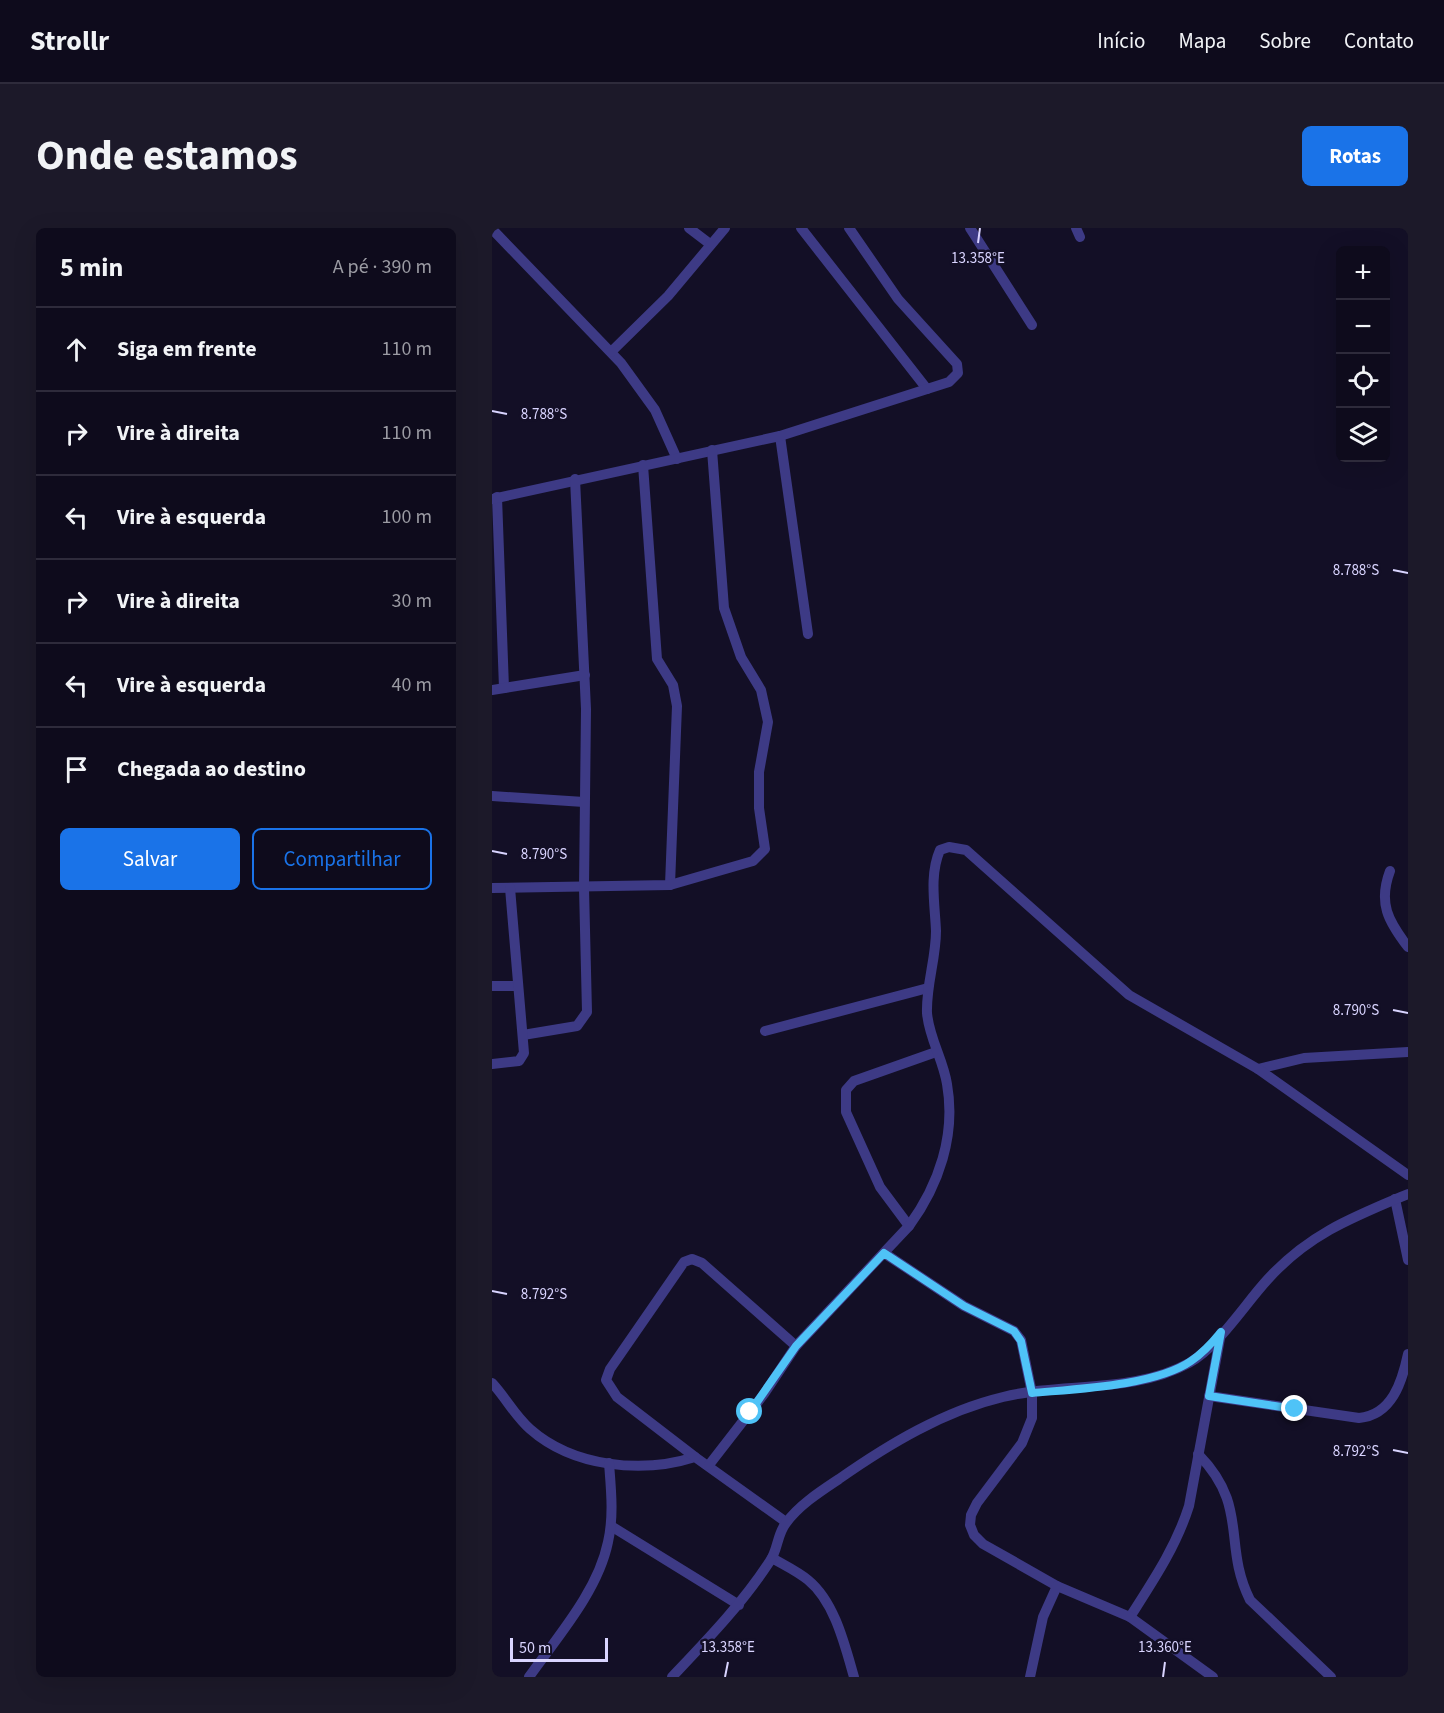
<!DOCTYPE html>
<html lang="pt">
<meta charset="utf-8">
<style>
:root{--surface:#0e0b1c;--page:#1c1929;--text:#f1f3f6;--muted:#9b9ba3;--line:#2e2b3b;--accent:#1a73e8}
body{margin:0;font-family:"Source Sans 3",sans-serif;background:var(--page);color:var(--text)}
.controls{position:absolute;right:18px;top:18px;display:grid;overflow:hidden;border-radius:9px;box-shadow:0 6px 24px #0002}
.controls button{width:54px;height:54px;display:grid;place-items:center;padding:0;border:0;border-bottom:2px solid var(--line);background:var(--surface);color:var(--text);font:30px sans-serif}
.scale{position:absolute;left:18px;bottom:15px;width:98px;box-sizing:border-box;padding-left:6px;border:3px solid #d9d4ff;border-top:0;font-size:16px;line-height:21px;white-space:nowrap;color:#d9d4ff;-webkit-text-stroke:4px #130f26;paint-order:stroke}
.stop{position:absolute;width:18px;height:18px;margin:-14px;border:4px solid #4fc3f7;border-radius:50%;background:#fff}
.stop.end{background:#4fc3f7;border-color:#fff;box-shadow:0 2px 6px #0008}
.list{margin:0;padding:0;list-style:none}
h2{display:flex;justify-content:space-between;align-items:center;height:78px;margin:0;padding:0 24px;font-size:26px}
h2 small{font-size:20px;font-weight:400;color:var(--muted)}
.list li{display:grid;grid-template-columns:39px 1fr auto;gap:18px;align-items:center;box-sizing:border-box;height:84px;padding:0 24px;border-top:2px solid var(--line)}
.list b{display:block;font-size:22px;white-space:nowrap}
.list em{font-size:20px;font-style:normal;color:var(--muted)}
.actions{display:flex;gap:12px;padding:18px 24px}
.actions a{flex:1;padding:14px 0;border:2px solid var(--accent);border-radius:9px;text-align:center;font-size:21px;color:var(--accent)}
.actions .main{background:var(--accent);color:#fff}
.icon{flex:none;width:33px;height:33px;fill:none;stroke:currentColor;stroke-width:2;stroke-linecap:round;stroke-linejoin:round}
.map{position:relative;flex:none;width:916px;height:1449px;overflow:hidden;border-radius:9px}
header{display:flex;align-items:center;gap:36px;box-sizing:border-box;height:84px;padding:0 30px;background:var(--surface);border-bottom:2px solid var(--line)}
header strong{font-size:28px}
nav{display:flex;gap:33px;margin-inline-start:auto;font-size:21px}
.intro{display:flex;align-items:center;justify-content:space-between;box-sizing:border-box;height:144px;padding:0 36px}
h1{margin:0;font-size:42px}
.button{padding:15px 27px;border-radius:9px;background:var(--accent);color:#fff;font-size:21px;font-weight:700}
main{display:flex;gap:36px;padding:0 36px}
aside{flex:1;background:var(--surface);border-radius:9px;box-shadow:0 6px 24px #0002}
.map>svg:first-child{display:block}
.lines{fill:none;stroke-linecap:round;stroke-linejoin:round}
.street{stroke:#3d3a85;stroke-width:10}
.route{stroke:#4fc3f7;stroke-width:8}
.ticks{fill:none;stroke:#d9d4ff;stroke-width:2}
.ticks-label{font-size:15px;text-anchor:middle;fill:#d9d4ff;stroke:#130f26;stroke-width:5;stroke-linejoin:round;paint-order:stroke}
</style>
<header>
<strong>Strollr</strong>
<nav><a>Início</a><a>Mapa</a><a>Sobre</a><a>Contato</a></nav>
</header>
<div class="intro"><h1>Onde estamos</h1><a class="button">Rotas</a></div>
<main>
<aside>
<h2>5 min<small>A pé · 390 m</small></h2>
<ul class="list">
<li><svg class="icon" aria-label="ahead" viewBox="0 0 24 24"><path d="M12 20V5M6 11l6-6 6 6"/></svg><div><b>Siga em frente</b></div><em>110 m</em></li>
<li><svg class="icon" aria-label="right" viewBox="0 0 24 24"><path d="M7 20v-9h11M14 6l5 5-5 5"/></svg><div><b>Vire à direita</b></div><em>110 m</em></li>
<li><svg class="icon" aria-label="left" viewBox="0 0 24 24"><path d="M17 20v-9H6M10 6l-5 5 5 5"/></svg><div><b>Vire à esquerda</b></div><em>100 m</em></li>
<li><svg class="icon" aria-label="right" viewBox="0 0 24 24"><path d="M7 20v-9h11M14 6l5 5-5 5"/></svg><div><b>Vire à direita</b></div><em>30 m</em></li>
<li><svg class="icon" aria-label="left" viewBox="0 0 24 24"><path d="M17 20v-9H6M10 6l-5 5 5 5"/></svg><div><b>Vire à esquerda</b></div><em>40 m</em></li>
<li><svg class="icon" aria-label="arrive" viewBox="0 0 24 24"><path d="M6 21V4h12l-3 4 3 4H6"/></svg><div><b>Chegada ao destino</b></div></li>
</ul>
<div class="actions"><a class="main">Salvar</a><a>Compartilhar</a></div>
</aside>
<div class="map">
<svg width="916" height="1449" viewBox="0 0 916 1449">
<rect width="100%" height="100%" fill="#130f26"/>
<g class="lines">
<g class="street">
<path d="M197,0l21,16"/>
<path d="M309,0l126,161"/>
<path d="M478,0l62,97"/>
<path d="M584,0l4,9"/>
<path d="M0,1l129,134 34,47 22,49"/>
<path d="M119,124l57,-56 57,-68"/>
<path d="M288,208l28,198"/>
<path d="M151,237l14,194 16,26 4,21 -7,179"/>
<path d="M5,269l7,191"/>
<path d="M0,271l288,-63 169,-54 9,-9 -1,-9 -59,-65 -49,-71"/>
<path d="M0,462l93,-15"/>
<path d="M0,568l92,6"/>
<path d="M898,643c-12,32 -2,50 18,76"/>
<path d="M0,660l178,-3 83,-24 12,-12 -6,-41v-36l9,-50 -7,-32 -20,-33 -17,-49 -12,-158"/>
<path d="M0,758h25"/>
<path d="M273,803l163,-43"/>
<path d="M31,807l54,-9 10,-14 -3,-124 2,-179 -11,-230"/>
<path d="M0,836l27,-3 5,-8 -14,-165"/>
<path d="M766,841l46,-11 104,-6"/>
<path d="M903,971l13,61"/>
<path d="M417,998l-29,-39 -34,-75v-22l8,-9 82,-29"/>
<path d="M392,1025l80,53 50,25 7,9 11,53v25l-10,25 -45,60 -6,12 -1,10 4,10 9,9 74,42"/>
<path d="M0,1155c14,15 23,33 38,46 43,38 112,45 165,28l91,65"/>
<path d="M717,1168l150,22c33,-3 43,-36 49,-64"/>
<path d="M706,1226c52,53 24,90 52,146l81,77"/>
<path d="M203,1229l-78,-60 -11,-17 4,-11 74,-107 8,-3 10,4 94,83"/>
<path d="M217,1237l55,-71 32,-48 113,-120c30,-41 47,-91 38,-142 -4,-25 -18,-46 -20,-71 -1,-28 9,-54 9,-82 -1,-26 -7,-56 4,-81l9,-3 17,3 163,145 129,74 150,106"/>
<path d="M119,1298l128,79"/>
<path d="M280,1330c12,7 25,13 36,22 27,22 37,66 46,97"/>
<path d="M638,1389c23,-36 46,-70 59,-111l32,-173"/>
<path d="M37,1449c29,-41 69,-86 79,-135 6,-26 3,-53 1,-79"/>
<path d="M180,1449c35,-37 70,-73 98,-116 8,-11 7,-27 16,-38 13,-18 35,-32 53,-44 50,-35 105,-68 164,-82 60,-15 130,-3 186,-34 30,-17 55,-58 79,-84 41,-45 85,-62 140,-85"/>
<path d="M538,1449l13,-60 14,-31 73,31 83,60"/>
</g>
</g>
<g class="lines">
<path class="route" d="M258,1184l46,-66 88,-93 80,53 50,25 7,10 11,52c43,-4 123,-7 159,-32 12,-8 21,-18 30,-29l-12,64 86,13"/>
</g>
<path class="ticks" d="M486,15l2,-15M0,183l15,3M901,342l15,3M0,623l15,3M901,782l15,3M0,1063l15,3M901,1222l15,3M233,1449l3,-15M671,1449l2,-15"/>
<g class="ticks-label">
<text x="486" y="35">13.358°E</text>
<text x="52" y="191">8.788°S</text>
<text x="864" y="347">8.788°S</text>
<text x="52" y="631">8.790°S</text>
<text x="864" y="787">8.790°S</text>
<text x="52" y="1071">8.792°S</text>
<text x="864" y="1228">8.792°S</text>
<text x="236" y="1424">13.358°E</text>
<text x="673" y="1424">13.360°E</text>
</g>
</svg>
<div class="controls">
<button>+</button>
<button>−</button>
<button><svg class="icon" aria-label="locate" viewBox="0 0 24 24"><circle cx="12" cy="12" r="6"/><path d="M12 2v4M12 18v4M2 12h4M18 12h4"/></svg></button>
<button><svg class="icon" aria-label="layers" viewBox="0 0 24 24"><path d="M12 4l9 5-9 5-9-5zM3 14l9 5 9-5"/></svg></button>
</div>
<div class="scale">50 m</div>
<div class="stop" style="left:258px;top:1184px"></div>
<div class="stop end" style="left:803px;top:1181px"></div>
</div>
</main>
